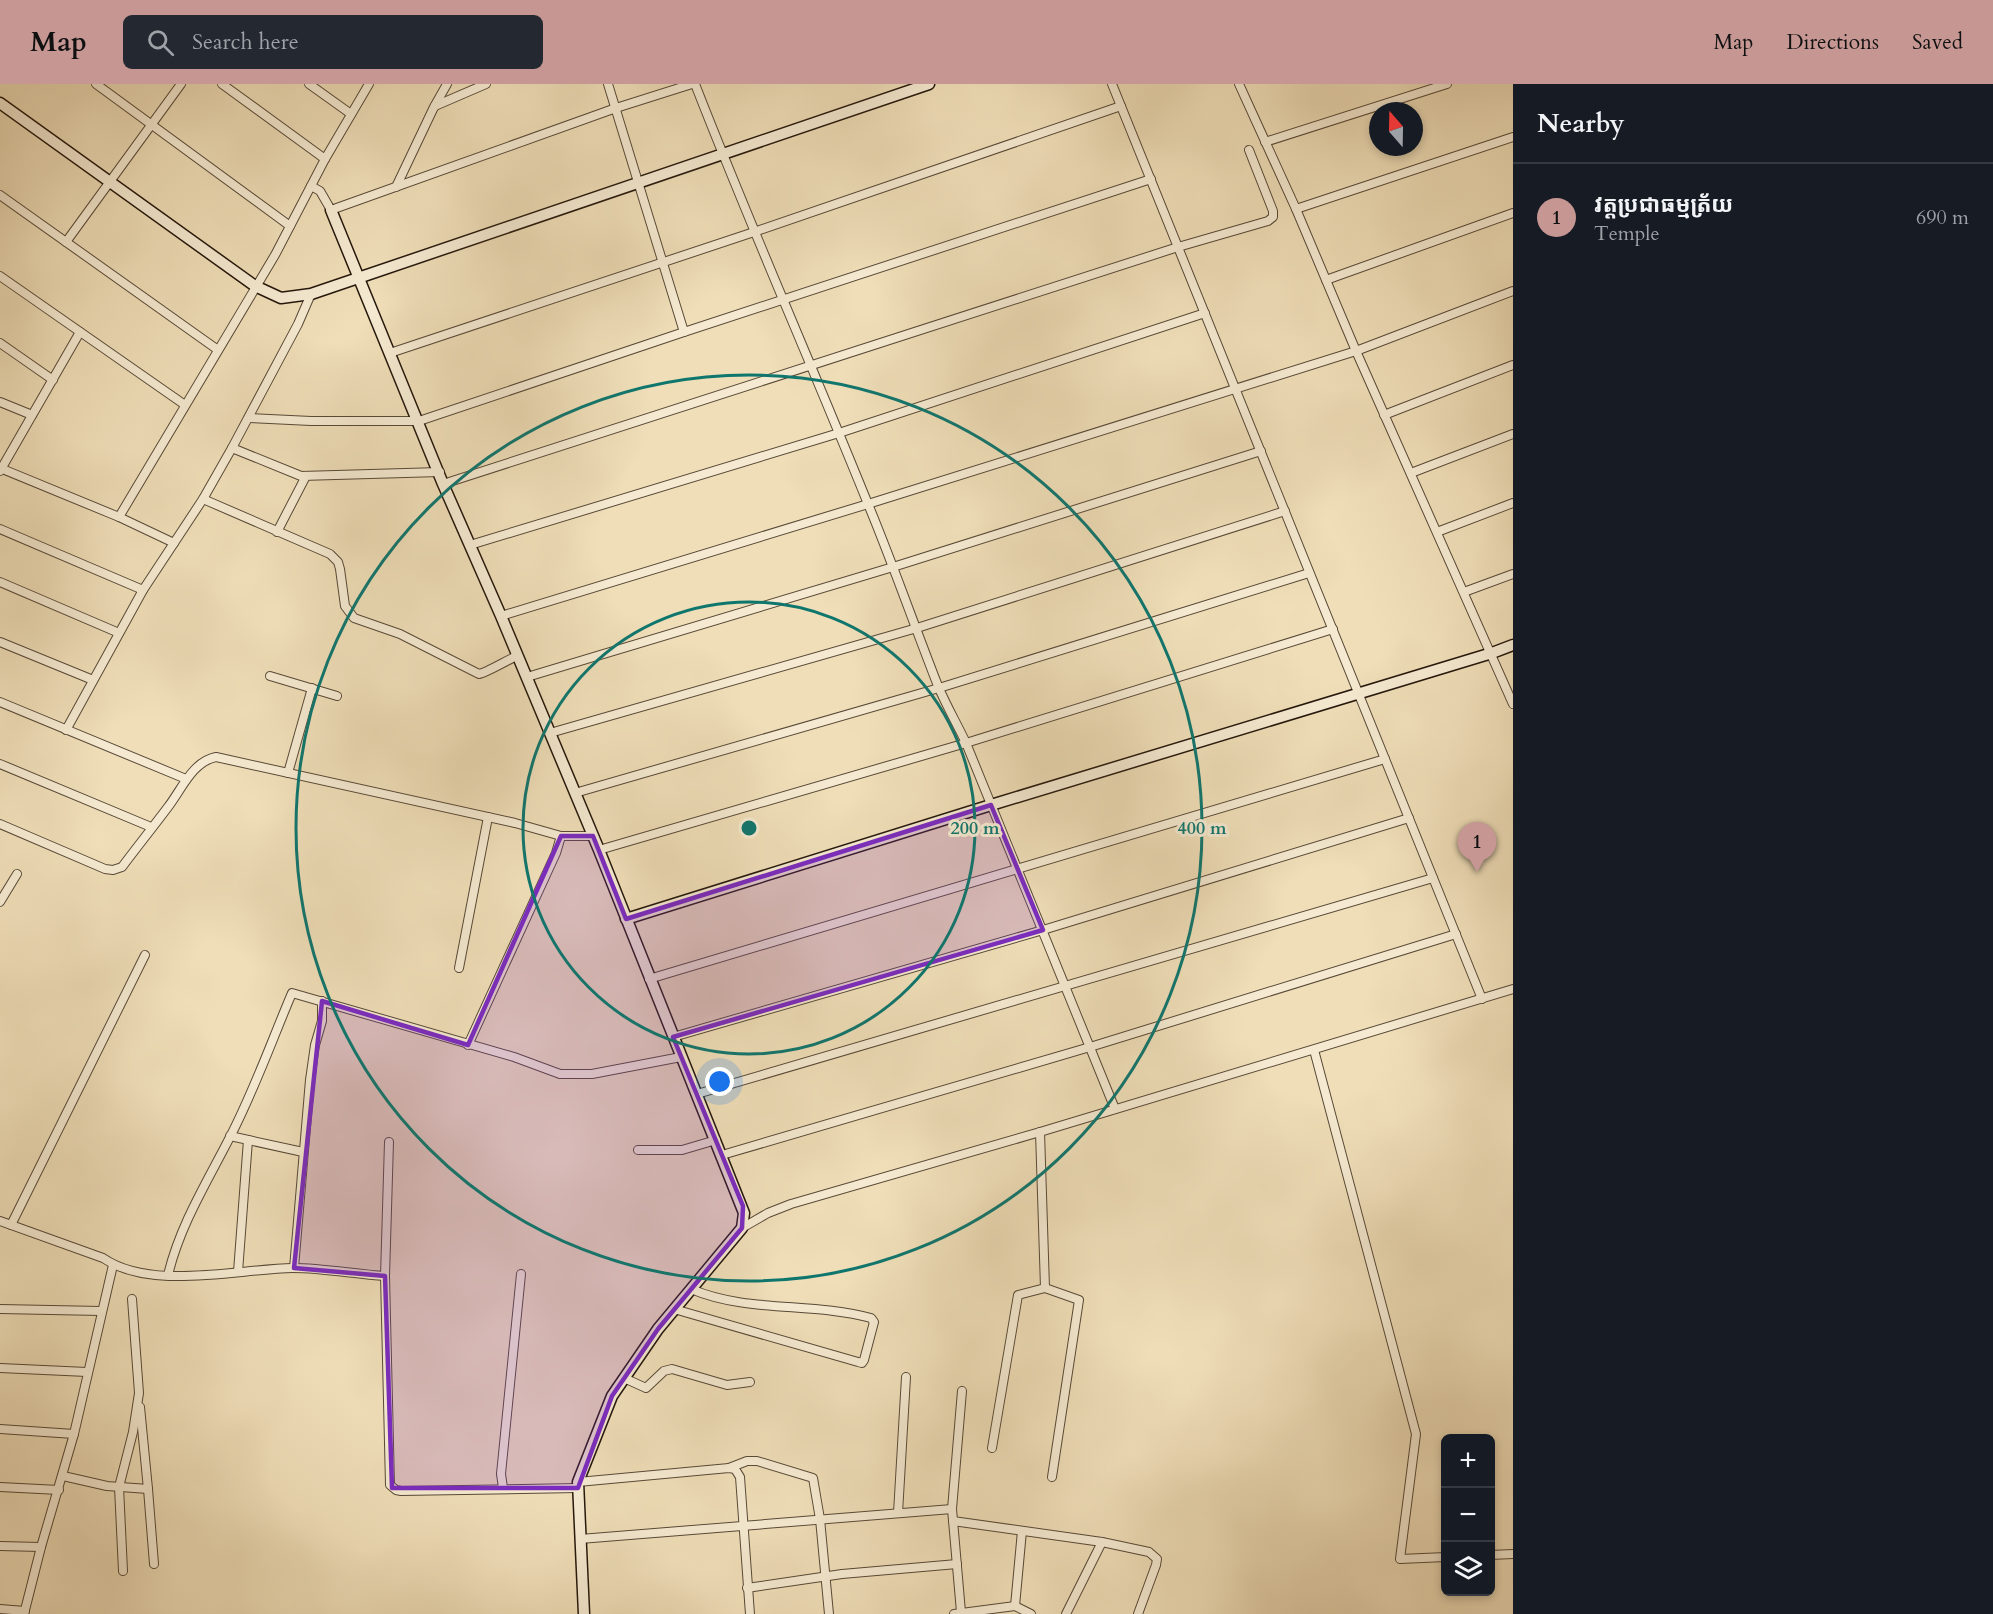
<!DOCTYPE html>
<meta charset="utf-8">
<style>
:root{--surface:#171b24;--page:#242831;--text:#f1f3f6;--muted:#9ea1a6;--line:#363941;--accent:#c59692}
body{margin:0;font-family:Cardo,"Noto Sans Khmer",serif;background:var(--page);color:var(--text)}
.controls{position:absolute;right:18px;bottom:18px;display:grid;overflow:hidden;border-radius:9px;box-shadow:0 3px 9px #0003}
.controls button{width:54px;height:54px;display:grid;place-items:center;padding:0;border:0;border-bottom:2px solid var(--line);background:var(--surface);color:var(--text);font:30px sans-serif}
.compass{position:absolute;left:1369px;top:18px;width:54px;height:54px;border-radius:50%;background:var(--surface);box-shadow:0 3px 9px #0003;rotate:340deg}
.you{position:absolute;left:720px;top:998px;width:21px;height:21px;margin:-15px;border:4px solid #fff;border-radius:50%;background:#1a73e8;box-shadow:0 0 0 9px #1a73e833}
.badge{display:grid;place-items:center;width:39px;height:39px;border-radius:50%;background:var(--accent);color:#111;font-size:20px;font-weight:700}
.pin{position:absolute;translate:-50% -50px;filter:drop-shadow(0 2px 3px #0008)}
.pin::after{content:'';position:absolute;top:32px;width:21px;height:18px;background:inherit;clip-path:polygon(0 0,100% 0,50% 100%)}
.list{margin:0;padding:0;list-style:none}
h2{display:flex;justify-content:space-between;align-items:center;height:78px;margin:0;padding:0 24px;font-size:26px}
h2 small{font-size:20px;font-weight:400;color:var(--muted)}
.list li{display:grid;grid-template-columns:39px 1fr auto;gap:18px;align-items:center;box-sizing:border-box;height:108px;padding:0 24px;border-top:2px solid var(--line)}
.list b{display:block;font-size:22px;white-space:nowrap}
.list p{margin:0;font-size:20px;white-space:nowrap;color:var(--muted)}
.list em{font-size:20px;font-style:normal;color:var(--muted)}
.icon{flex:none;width:33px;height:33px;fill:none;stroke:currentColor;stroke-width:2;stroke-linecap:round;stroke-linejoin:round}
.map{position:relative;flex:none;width:1513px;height:1530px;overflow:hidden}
header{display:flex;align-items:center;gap:36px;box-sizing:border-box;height:84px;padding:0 30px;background:var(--accent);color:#111}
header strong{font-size:28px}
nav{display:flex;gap:33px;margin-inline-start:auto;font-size:21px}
.search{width:420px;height:54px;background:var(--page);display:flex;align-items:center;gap:15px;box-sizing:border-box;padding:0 21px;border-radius:9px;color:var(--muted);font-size:22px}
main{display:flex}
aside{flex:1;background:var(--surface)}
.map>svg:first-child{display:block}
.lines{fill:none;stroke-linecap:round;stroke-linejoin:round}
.street-casing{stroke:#584937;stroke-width:10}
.secondary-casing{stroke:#25170c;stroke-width:13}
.street{stroke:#f5ead1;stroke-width:8}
.secondary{stroke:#f5ead1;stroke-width:10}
.marked{fill:#7b2cbf;fill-opacity:0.2;stroke:#7b2cbf;stroke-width:4.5;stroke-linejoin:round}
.ring{fill:none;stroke:#0f766e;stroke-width:3}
.centre{fill:#0f766e;stroke:#f5ead1;stroke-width:3}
.ring-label{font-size:18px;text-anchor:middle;font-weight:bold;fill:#0f766e;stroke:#f5ead1;stroke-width:6;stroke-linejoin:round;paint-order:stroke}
</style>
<header>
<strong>Map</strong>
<div class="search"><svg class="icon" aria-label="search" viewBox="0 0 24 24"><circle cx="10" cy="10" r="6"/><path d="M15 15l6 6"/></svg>Search here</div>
<nav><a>Map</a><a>Directions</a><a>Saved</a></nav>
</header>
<main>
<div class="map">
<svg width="1513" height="1530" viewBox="0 0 1513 1530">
<rect width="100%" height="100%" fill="#efdeb8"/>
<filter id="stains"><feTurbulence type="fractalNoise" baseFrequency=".00333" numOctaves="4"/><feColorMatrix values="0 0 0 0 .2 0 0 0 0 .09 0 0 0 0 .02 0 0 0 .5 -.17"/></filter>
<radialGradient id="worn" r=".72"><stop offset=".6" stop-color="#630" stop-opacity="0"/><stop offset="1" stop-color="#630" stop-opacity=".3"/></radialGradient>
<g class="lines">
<defs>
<g id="street">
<path d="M96,0l194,142"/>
<path d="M222,0l103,75"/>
<path d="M309,0l42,30"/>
<path d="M608,0l76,248"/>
<path d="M695,0c55,141 116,279 173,420 25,60 46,121 70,182 8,19 19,38 28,57l149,366"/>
<path d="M1112,0l370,915"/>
<path d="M1239,0l57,125 60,142 157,353"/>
<path d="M435,22l51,-22"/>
<path d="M1265,58l182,-58"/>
<path d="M311,102l9,5 11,19 285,-102 76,-24"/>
<path d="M396,103l38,-80 13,-23"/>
<path d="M0,111l218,155"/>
<path d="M1296,125l217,-72"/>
<path d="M66,158l115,-158"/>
<path d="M0,192l185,129"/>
<path d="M1326,196l187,-67"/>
<path d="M0,259l53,37"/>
<path d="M390,269l364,-121 367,-126"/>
<path d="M0,318l32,13"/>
<path d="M1384,331l129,-50"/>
<path d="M249,334l62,3h108l265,-89 467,-153"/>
<path d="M232,364l69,28 139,-4"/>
<path d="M0,384l119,49 156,-262 50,-96 44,-75"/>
<path d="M0,387l80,-139"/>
<path d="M1411,389l102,-39"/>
<path d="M443,400l735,-237 90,-26 5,-4v-6l-24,-61"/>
<path d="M203,415l127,55 8,8 2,7 5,37 9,12 46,16 79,40c7,-1 28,-14 38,-18"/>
<path d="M119,433l55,26"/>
<path d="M0,445l143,61"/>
<path d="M277,448l29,-56"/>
<path d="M1437,448l76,-29"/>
<path d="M470,461l369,-112 366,-120"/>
<path d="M0,498l119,51"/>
<path d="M1464,508l49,-18"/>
<path d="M501,532l367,-112 488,-153 157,-60"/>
<path d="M0,558l93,38"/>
<path d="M270,592l67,20"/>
<path d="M527,593l366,-110 368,-116"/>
<path d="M0,618l186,77"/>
<path d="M66,646l77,-140 60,-91 29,-51 66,-124 13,-30"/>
<path d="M550,649l367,-105 368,-117"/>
<path d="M0,680l151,63"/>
<path d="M288,689l24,-85"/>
<path d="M575,709l364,-105 370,-115"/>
<path d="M0,740l105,45 8,1 9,-3c15,-20 31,-40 46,-60 14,-18 24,-45 48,-50l299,66 46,13h32"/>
<path d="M599,766l367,-107 367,-114"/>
<path d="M0,818l17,-28"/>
<path d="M459,884l29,-151"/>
<path d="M649,895l736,-220"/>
<path d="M673,953l370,-107 366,-112"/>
<path d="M468,961l88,-192 5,-17"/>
<path d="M1314,966l102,384 -16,125 46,-2"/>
<path d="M697,1010l736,-216"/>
<path d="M1040,1048l5,156 34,12 -27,177"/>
<path d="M230,1052l73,16"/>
<path d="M389,1058l-4,134 5,209 6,5 5,1 177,-3"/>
<path d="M638,1066h44l34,-10"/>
<path d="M722,1071l368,-108 366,-113"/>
<path d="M0,1137l103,37c48,33 134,11 190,10 30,0 61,6 92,8"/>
<path d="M11,1141l134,-270"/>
<path d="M742,1144l26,-15 23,-9 249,-72 473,-143"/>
<path d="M294,1184l16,-188 5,-35 7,-24v-20"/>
<path d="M238,1188l10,-132"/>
<path d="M168,1191c12,-50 39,-93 62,-138 24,-46 42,-97 62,-144l222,64 46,17h32l89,-17"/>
<path d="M0,1225l101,2"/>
<path d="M674,1225l184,53 4,1 2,-3 10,-38 -3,-4c-59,-16 -124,-5 -180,-29"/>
<path d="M0,1284l87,4"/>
<path d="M624,1294l22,10 18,-17 8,-2 55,16 23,-3"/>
<path d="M0,1345l74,5"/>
<path d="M992,1364l26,-153 27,-7"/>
<path d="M729,1384l18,-7h10l56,17 7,41 9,95"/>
<path d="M63,1392l44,10 41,3 -8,-82"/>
<path d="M578,1398l151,-14 6,1 5,8 10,137"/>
<path d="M0,1403l59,3"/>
<path d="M503,1404l-2,-14 20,-200"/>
<path d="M148,1405l6,75"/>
<path d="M898,1429l8,-136"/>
<path d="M953,1437l149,21 47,10 8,7 -1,6 -18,49"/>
<path d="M580,1455l372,-30"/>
<path d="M0,1462l41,1"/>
<path d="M1490,1471l23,-1"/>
<path d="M123,1487l-4,-84 14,-55 6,-39 -7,-94"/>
<path d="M747,1504l95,-14 115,-10"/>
<path d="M1015,1522l7,-75"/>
<path d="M0,1525l25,2"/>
<path d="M961,1528l-9,-103 10,-118"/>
<path d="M24,1530l17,-67 33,-113 39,-169"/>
<path d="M954,1530l61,-8 16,8"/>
<path d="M1066,1530l36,-72"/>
</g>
<g id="secondary">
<path d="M0,19l255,183 26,12 30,-4 618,-210"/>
<path d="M331,126l112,274 58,132 98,234 145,363 -2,15 -84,101 -46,67 -34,86 6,132"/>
<path d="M626,835l365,-114 501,-152 21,-8"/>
</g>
</defs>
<use href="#street" class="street-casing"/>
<use href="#secondary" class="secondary-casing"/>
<use href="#street" class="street"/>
<use href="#secondary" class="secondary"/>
</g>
<path class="marked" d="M991,721l52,125 -370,107 70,169 -1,22 -84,101 -46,67 -34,92h-186l-7,-212 -91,-8 28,-267 146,44 93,-209h32l33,83z"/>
<g class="ring">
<circle cx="749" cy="744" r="226"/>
<circle cx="749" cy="744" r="453"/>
</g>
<circle cx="749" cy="744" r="9" class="centre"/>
<g class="ring-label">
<text x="975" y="750">200 m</text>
<text x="1202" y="750">400 m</text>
</g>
<rect width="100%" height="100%" filter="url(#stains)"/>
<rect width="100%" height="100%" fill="url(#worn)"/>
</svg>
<div class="controls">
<button>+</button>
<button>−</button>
<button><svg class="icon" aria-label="layers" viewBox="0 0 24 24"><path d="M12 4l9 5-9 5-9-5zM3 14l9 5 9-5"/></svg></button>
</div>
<svg class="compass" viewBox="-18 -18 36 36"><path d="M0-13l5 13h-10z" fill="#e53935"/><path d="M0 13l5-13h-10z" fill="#9ea1a6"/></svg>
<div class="you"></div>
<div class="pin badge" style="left:1477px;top:788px">1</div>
</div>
<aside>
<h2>Nearby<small></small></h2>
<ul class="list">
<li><span class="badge">1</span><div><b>វត្តប្រជាធម្មត្រ័យ</b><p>Temple</p></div><em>690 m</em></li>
</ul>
</aside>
</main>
